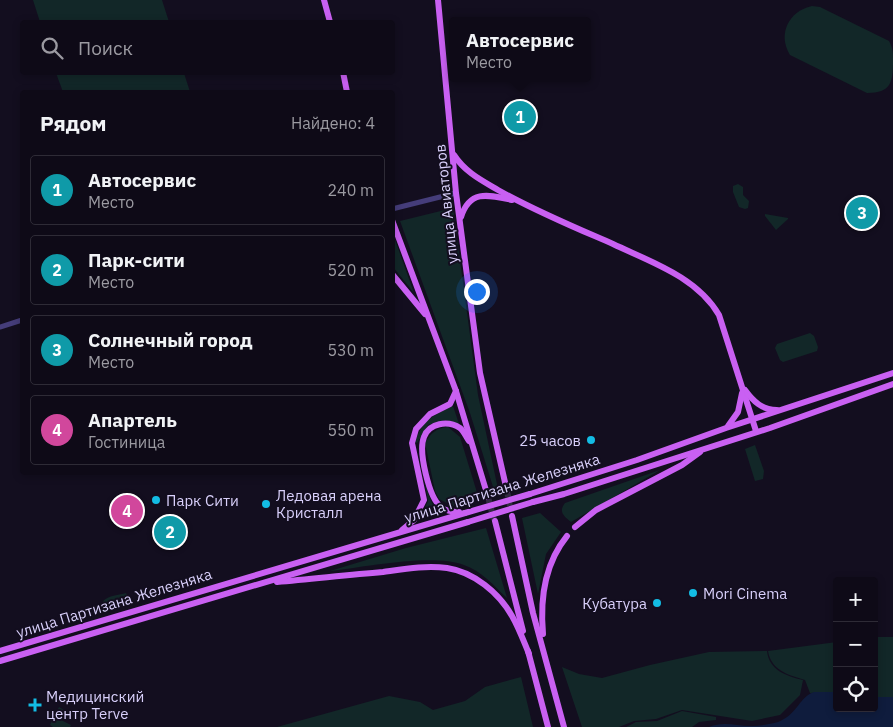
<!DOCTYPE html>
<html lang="ru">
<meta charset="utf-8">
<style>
:root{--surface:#0e0a17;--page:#1c1824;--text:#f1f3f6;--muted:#9b9aa1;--line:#2e2b36;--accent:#13bce4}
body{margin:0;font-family:"IBM Plex Sans",sans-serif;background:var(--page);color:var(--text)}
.controls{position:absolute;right:15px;bottom:15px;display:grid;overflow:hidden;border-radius:5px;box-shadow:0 2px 8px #0003}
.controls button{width:45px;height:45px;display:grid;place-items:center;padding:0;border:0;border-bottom:1px solid var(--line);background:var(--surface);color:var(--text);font:25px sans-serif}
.you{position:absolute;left:476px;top:291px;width:18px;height:18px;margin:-12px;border:4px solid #fff;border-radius:50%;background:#1a73e8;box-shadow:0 0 0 8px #1a73e833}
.badge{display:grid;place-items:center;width:32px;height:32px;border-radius:50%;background:var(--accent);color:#fff;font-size:16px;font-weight:700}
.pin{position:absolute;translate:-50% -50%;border:2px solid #fff;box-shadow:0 1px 5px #0006}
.popup{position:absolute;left:449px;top:17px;width:142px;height:65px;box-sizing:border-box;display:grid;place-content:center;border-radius:5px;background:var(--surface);filter:drop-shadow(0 1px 4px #0005);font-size:16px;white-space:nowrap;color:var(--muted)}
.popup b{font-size:19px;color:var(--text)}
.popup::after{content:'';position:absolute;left:50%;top:100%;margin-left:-10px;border:10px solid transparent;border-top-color:var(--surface)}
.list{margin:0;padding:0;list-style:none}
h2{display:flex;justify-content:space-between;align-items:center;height:65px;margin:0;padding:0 20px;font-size:21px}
h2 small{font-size:16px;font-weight:400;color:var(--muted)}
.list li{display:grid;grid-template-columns:32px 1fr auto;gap:15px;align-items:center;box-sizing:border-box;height:70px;margin:0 10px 10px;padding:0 10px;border:1px solid var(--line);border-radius:5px}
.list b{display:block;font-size:19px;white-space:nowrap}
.list p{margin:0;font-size:16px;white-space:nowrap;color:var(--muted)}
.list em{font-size:16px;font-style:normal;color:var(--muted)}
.icon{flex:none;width:28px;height:28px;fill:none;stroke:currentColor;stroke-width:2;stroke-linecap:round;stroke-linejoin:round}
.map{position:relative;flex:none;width:893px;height:727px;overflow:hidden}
.search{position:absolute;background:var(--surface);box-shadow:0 2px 8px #0003;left:20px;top:20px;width:375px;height:55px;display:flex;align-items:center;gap:12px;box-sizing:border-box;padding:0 18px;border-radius:5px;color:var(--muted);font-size:19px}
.panel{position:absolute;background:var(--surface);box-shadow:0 2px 8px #0003;left:20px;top:90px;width:375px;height:385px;border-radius:5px}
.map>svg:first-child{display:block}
.green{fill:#122728}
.water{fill:#0f1c3d}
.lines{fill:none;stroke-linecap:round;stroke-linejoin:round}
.primary-tunnel{stroke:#312b40;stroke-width:6;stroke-dasharray:6 3;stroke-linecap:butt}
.tertiary{stroke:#453d7a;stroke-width:5}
.primary{stroke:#c960f2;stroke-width:6}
.primary-bridge{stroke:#c960f2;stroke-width:6}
.poi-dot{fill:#13bce4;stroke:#130e1f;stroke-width:2}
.labels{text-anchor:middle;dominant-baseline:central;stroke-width:4;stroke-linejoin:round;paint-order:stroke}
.street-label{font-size:15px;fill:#d9d0fb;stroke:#130e1f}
.poi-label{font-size:15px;fill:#d9d0fb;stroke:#130e1f;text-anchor:start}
</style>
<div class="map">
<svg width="893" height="727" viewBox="0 0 893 727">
<rect width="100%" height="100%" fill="#130e1f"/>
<g class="green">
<path d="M33,0h129l7,22h-129z"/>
<path d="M812,6l8,1 69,34c4,7 4,12 4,20 0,21 -2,32 -26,32l-77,-38c-13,-21 -1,-44 22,-49z"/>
<path d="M56,73h128l6,19h-127z"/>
<path d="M738,184l5,3v8l6,6 -1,7 -3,1 -6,-2 -6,-15v-6z"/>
<path d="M453,208l25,187 20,94 -4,1 -24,-77 -70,-192z"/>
<path d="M765,214l23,4v1l-12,11 -11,-14z"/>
<path d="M393,234l21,59 -21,-26z"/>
<path d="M810,333l4,3 4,11 -1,4 -34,11 -3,-2 -5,-12 2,-4z"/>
<path d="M453,406l6,18 -13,-4 -18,5 -11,18 -2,-1c8,-23 18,-26 38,-36z"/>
<path d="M448,427l12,10 19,62 -26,7 -14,-7 -4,-8 -10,-48c6,-10 11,-15 23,-16z"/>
<path d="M755,445l9,26 -1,8 -8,2 -10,-32z"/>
<path d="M660,470l-89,52c-7,-6 -13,-10 -6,-19z"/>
<path d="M425,483c4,12 6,23 15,30l-20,6 8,-18z"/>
<path d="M540,513l21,19 -15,22 -8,40 -16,-76z"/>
<path d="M486,528l21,70c-13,-12 -25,-27 -43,-33 -32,-12 -98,2 -134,6l76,-23z"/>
<path d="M126,593l5,10 -33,10c4,-18 13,-16 28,-20z"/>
<rect x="874" y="637" width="19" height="60"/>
<path d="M837,642v50l-27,1 -5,-13c-17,-5 -34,-10 -37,-29z"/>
<path d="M767,651c2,19 19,25 36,29l-3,15 -20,20 -28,6 -70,-11 -26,9 -22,2 -15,6h-37l-20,-60 17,7 23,4 48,-13 59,-13z"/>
<path d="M521,677l12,50h-256l112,-31 31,6 13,8 32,-9 20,-14z"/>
<path d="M59,707l5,3 -5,9 12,6 -1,2h-17l-3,-2z"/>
<path d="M682,711l34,6v3l-17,2 -7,5h-66l10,-5 21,-1z"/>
</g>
<path class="water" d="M814,692h23v16h37v-11h19v30h-184c15,-6 26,-1 42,-1 9,0 19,-2 27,-4 19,-7 22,-26 36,-30z"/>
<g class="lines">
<g class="primary-tunnel">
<path d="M507,491l4,21"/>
<path d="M488,497l6,23"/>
</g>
<g class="tertiary">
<path d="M392,209l64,-16"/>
<path d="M0,327l22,-7"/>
</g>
<g class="primary">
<path d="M324,0l6,22"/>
<path d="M438,0l18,193 24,180 27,118"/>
<path d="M343,72l4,20"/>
<path d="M454,155c11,17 27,25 44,35 37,21 76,37 115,54 38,18 84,33 106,71l37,116"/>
<path d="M461,217c9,-28 28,-22 51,-17"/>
<path d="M392,220l64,171 32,106"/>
<path d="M392,274l33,40"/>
<path d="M745,390c8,11 17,20 32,20"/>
<path d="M728,426l10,-14 4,-19"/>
<path d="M530,494l107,-34 89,-32 167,-55"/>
<path d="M533,502l31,-8 206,-66 123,-44"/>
<path d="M459,512c-6,0 -13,-1 -18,-5 -12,-9 -23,-56 -17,-70 5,-14 24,-17 36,-9 4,3 6,9 9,13"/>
<path d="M512,516l21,97 31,114"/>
<path d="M495,521l28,110"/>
<path d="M575,527l21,-17 86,-45 18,-13"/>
<path d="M402,530l12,-10 10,-20 -12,-57 4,-14 14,-15 20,-10 6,-13"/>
<path d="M277,582c35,-3 70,-7 106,-10 21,-3 43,-7 64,-4 27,4 52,25 65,48 7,12 12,26 17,38"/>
<path d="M543,634c-3,-34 2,-71 24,-98"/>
<path d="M0,651l465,-138"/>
<path d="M528,651l20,76"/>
<path d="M0,661l468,-139"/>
</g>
<g class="primary-bridge">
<path d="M465,513l65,-19"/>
<path d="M468,522l65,-20"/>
</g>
</g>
<g class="poi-dot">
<circle cx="591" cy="440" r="5"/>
<circle cx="156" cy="500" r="5"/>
<circle cx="266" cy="504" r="5"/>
<circle cx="693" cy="593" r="5"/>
<circle cx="657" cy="603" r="5"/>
<path d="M32.5 697.5h5v5h5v5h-5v5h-5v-5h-5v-5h5z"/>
</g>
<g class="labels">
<g class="street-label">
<text transform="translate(446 204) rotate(-96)">улица Авиаторов</text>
<text transform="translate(502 488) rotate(-17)">улица Партизана Железняка</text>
<text transform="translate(114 603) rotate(-17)">улица Партизана Железняка</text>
</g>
<g class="poi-label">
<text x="581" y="440" text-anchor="end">25 часов</text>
<text x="276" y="495">Ледовая арена<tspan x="276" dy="17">Кристалл</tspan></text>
<text x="166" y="500">Парк Сити</text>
<text x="703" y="593">Mori Cinema</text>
<text x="647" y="603" text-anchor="end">Кубатура</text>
<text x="46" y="696">Медицинский<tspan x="46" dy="17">центр Terve</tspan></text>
</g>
</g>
</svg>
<div class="controls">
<button>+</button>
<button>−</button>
<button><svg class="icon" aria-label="locate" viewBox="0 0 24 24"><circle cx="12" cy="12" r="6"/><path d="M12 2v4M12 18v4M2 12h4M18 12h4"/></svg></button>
</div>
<div class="you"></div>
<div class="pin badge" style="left:520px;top:117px;background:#0f9aa8">1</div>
<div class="popup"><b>Автосервис</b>Место</div>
<div class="pin badge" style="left:170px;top:532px;background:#0f9aa8">2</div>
<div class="pin badge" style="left:862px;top:213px;background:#0f9aa8">3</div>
<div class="pin badge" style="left:127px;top:511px;background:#d1479c">4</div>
<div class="search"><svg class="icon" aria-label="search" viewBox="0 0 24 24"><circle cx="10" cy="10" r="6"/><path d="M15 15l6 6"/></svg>Поиск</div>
<section class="panel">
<h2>Рядом<small>Найдено: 4</small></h2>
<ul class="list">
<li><span class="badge" style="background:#0f9aa8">1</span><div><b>Автосервис</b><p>Место</p></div><em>240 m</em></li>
<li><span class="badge" style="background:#0f9aa8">2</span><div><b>Парк-сити</b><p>Место</p></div><em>520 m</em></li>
<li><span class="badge" style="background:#0f9aa8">3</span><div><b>Солнечный город</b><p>Место</p></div><em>530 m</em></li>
<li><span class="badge" style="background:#d1479c">4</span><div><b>Апартель</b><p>Гостиница</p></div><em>550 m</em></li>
</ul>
</section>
</div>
